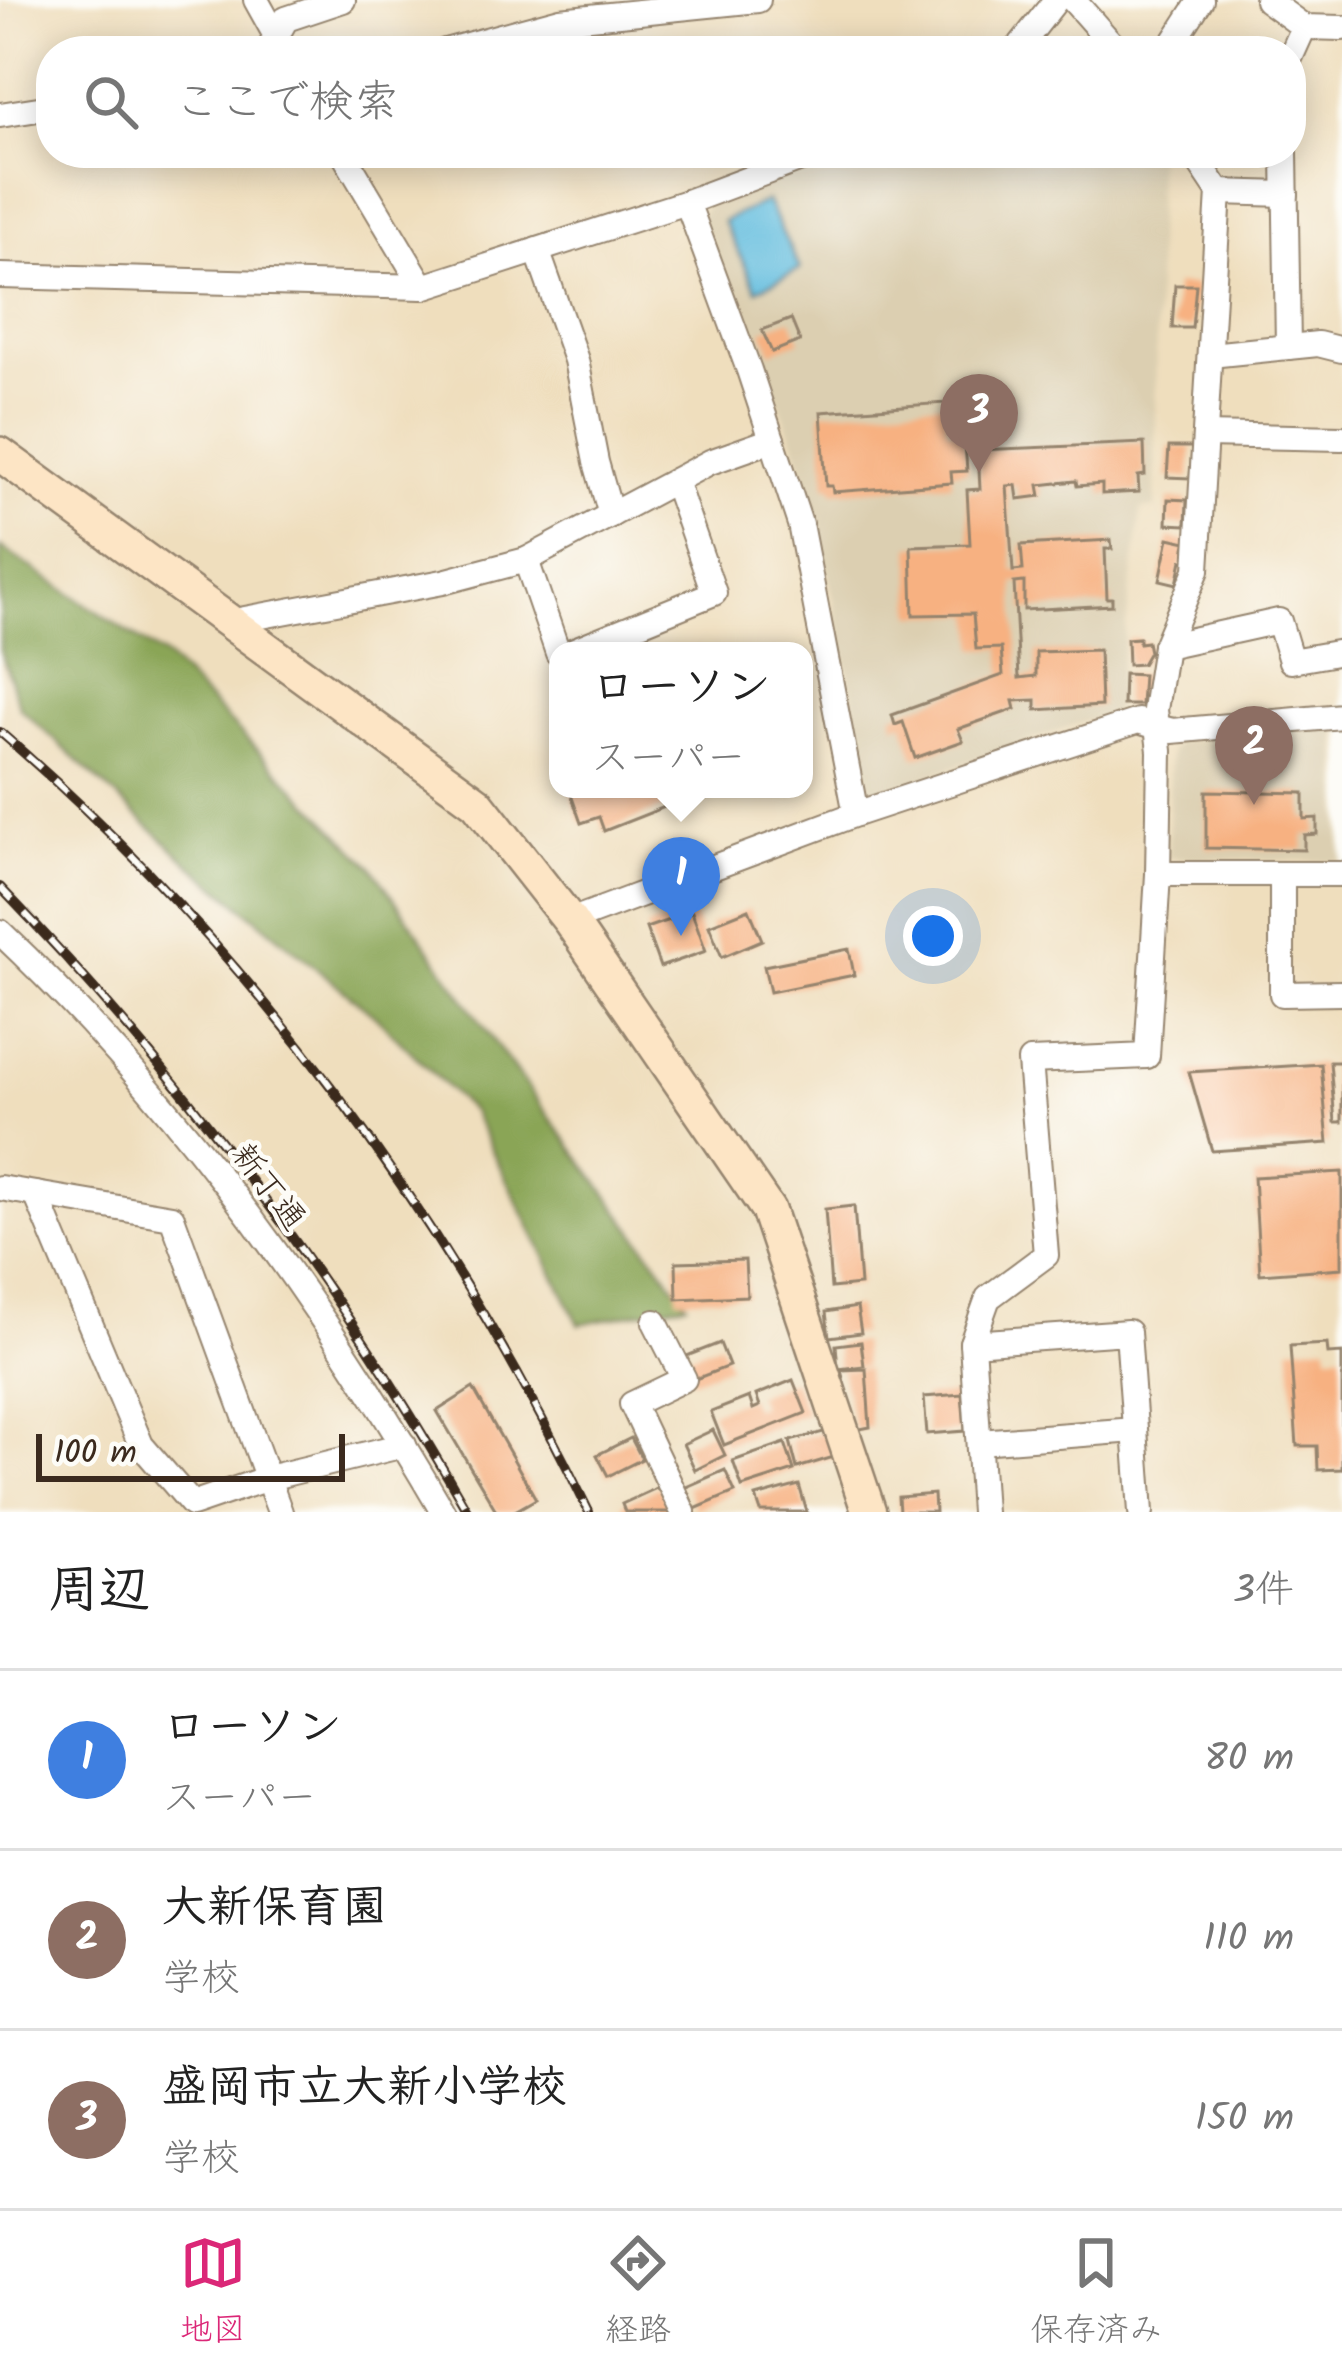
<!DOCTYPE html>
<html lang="ja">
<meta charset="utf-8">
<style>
:root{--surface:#fff;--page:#f2f2f2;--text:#222;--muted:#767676;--line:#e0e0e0;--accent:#db2777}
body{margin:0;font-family:Kalam,"Klee One",sans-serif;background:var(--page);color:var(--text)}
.scale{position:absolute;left:36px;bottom:30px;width:309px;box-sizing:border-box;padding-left:12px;border:6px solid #3b2a1e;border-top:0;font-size:33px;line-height:42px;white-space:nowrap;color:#3b2a1e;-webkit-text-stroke:9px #fdfcf7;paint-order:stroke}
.you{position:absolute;left:933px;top:936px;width:42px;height:42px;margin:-30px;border:9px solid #fff;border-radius:50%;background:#1a73e8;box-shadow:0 0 0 18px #1a73e833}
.badge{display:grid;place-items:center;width:78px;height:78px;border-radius:50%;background:var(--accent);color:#fff;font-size:39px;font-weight:700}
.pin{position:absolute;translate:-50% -99px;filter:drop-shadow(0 3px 6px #0008)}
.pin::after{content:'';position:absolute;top:63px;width:42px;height:36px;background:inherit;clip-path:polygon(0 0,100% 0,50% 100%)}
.popup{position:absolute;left:549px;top:642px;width:264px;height:156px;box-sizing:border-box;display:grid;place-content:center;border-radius:24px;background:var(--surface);filter:drop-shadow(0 3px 9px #0005);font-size:39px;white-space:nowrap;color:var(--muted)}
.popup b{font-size:45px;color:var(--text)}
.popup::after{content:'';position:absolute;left:50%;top:100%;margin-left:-24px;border:24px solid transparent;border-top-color:var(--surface)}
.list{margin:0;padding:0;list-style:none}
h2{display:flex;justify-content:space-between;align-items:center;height:156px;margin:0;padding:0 48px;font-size:51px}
h2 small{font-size:39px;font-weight:400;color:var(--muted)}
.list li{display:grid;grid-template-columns:78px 1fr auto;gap:36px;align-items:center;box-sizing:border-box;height:180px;padding:0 48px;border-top:3px solid var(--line)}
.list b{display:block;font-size:45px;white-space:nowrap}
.list p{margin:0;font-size:39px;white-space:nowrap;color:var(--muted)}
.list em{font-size:39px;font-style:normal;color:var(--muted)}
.icon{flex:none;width:66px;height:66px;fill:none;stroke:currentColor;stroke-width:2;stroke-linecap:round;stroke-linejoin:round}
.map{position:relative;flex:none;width:1342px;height:1512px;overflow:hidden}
.search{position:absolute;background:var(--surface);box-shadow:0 6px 30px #0003;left:36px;right:36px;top:36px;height:132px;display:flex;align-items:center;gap:30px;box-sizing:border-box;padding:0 42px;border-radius:48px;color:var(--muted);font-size:45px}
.sheet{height:696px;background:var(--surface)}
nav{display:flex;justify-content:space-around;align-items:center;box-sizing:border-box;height:168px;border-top:3px solid var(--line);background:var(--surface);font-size:33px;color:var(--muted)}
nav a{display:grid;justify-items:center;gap:6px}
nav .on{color:var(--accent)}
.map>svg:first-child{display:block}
.built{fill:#dccfb1}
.forest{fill:#8aa556;stroke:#62683a;stroke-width:3}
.water{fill:#61bcde;stroke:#4e737e;stroke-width:3}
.building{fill:#f7b181}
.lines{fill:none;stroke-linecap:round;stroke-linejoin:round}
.street-casing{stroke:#95846e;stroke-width:28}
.secondary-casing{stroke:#95846e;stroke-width:38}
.street{stroke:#fff;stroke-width:24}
.secondary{stroke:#fde5c5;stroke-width:33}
.rail-casing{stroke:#3b2a1e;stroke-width:10}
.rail{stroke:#fdfcf7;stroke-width:6;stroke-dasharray:18;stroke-linecap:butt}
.labels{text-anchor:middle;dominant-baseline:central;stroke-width:9;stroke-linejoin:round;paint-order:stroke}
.street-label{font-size:33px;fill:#3b2a1e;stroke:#fdfcf7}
</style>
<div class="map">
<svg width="1342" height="1512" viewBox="0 0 1342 1512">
<rect width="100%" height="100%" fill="#fdfcf7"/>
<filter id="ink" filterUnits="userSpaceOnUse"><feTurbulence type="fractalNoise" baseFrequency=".00833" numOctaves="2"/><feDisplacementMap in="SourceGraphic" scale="24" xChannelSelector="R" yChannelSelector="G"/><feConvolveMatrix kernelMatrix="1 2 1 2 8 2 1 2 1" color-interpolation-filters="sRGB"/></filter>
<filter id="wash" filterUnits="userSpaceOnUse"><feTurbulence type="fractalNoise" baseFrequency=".004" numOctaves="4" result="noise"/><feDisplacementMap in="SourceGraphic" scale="48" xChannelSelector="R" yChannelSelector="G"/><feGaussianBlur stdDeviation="2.7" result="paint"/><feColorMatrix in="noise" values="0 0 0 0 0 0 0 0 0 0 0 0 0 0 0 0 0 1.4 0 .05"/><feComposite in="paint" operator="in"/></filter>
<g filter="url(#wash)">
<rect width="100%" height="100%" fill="#efdebd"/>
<g class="built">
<path d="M846,153h311l-2,355 -14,1 -26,202 -236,82 -8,-4 -38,-192 -34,-141 -44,-119 -55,-119 8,-16z"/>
<path d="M1337,725l5,136 -174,-3 2,-106 7,-10z"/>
</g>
<path class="forest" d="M0,547l167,111 205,209 130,186 185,250 -108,21 -106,-211 -99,-98 -184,-151 -170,-156 -20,-58z"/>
<path class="water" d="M767,201l33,68 -43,21 -34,-69z"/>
<g id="blocks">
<g class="building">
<path d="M1175,285h21l-4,43h-20z"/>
<path d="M791,319l9,22 -28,11 -10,-22z"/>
<path d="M945,403l2,27h17l3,41 -16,1 1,11 -119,9 -1,-6h-6l-5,-74z"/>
<path d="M1144,443l1,32 -7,1 1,16 -37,2v-10l-25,2 -1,-5 -37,4 2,11 -23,3 -2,-14 -9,1 6,85 10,-1 -2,-25 90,-5 1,9h-7l2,49h5v7l-88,5v-28l-10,1 5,95 17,-2v-24l63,-2 2,56 -65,4v-10l-23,1 2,8 -57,20 5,12 -48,17 -12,-36 -8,3 -3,-10 111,-40 -2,-27 -25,1 -3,-35 -60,1 -2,-69 59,-2 -3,-54 13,-1 -2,-39z"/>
<path d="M1169,447h23l-2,31 -23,-1z"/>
<path d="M1168,499l19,1 -1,25 -19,-1z"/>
<path d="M1169,538l18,4 -2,6 4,1 -3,12 -4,-1 -5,24 -17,-4z"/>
<path d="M1139,638v5l8,-1 2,10 -7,12 -14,1 -1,-26z"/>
<path d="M1124,674l19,1 -2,30h-18z"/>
<path d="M569,789h139v1l-104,41 -5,-14 -18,6z"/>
<path d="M1206,791l98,2v26l13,-1v16l-13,1v15l-98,-2z"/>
<path d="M749,909l13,31 -40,17 -13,-32z"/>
<path d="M692,912l14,39 -46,16 -14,-39z"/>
<path d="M849,949l5,26 -84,17 -6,-26z"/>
<path d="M1330,1062h12v60h-7z"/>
<path d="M1321,1064l7,79 -116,8 -23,-79z"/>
<path d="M1342,1172v96l-82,6 -6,-97z"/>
<path d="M854,1206l6,79 -29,3 -6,-79z"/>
<path d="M745,1260l2,36 -70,3 -1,-37z"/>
<path d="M857,1307l4,26 -32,4 -3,-25z"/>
<path d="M861,1342l3,24 -26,3 -2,-24z"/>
<path d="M720,1343l9,23 -36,14 -9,-23z"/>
<path d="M1327,1344l1,10 14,-1v116l-24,1 -1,-24h-20l-7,-100z"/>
<path d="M866,1369l4,58 -15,3 -14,-60z"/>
<path d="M793,1380l13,33 -82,32 -13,-33 38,-15 4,12 7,-3 -4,-11z"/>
<path d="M473,1388l63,111 -23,13h-16l-60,-101z"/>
<path d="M962,1394l3,37 -38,3 -3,-37z"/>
<path d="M713,1430l12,25 -30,15 -12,-26z"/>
<path d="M827,1431l7,26 -37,11 -7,-27z"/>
<path d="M631,1438l11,21 -34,17 -11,-21z"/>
<path d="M785,1443l9,27 -52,17 -9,-26z"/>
<path d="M725,1470l10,22 -40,17 -9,-22z"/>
<path d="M799,1485l8,27h-46l-5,-15z"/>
<path d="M659,1487l11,25h-45l-3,-8z"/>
<path d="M934,1494l1,18h-36l-1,-15z"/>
</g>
</g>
</g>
<g filter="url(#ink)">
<use href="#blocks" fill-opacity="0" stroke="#95846e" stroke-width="3"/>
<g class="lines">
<defs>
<g id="street">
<path d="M256,0l25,45"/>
<path d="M1073,0l45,51"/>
<path d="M1267,0l37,27 38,1"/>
<path d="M268,51l18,-32 57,-19"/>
<path d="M445,51l115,-31 198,-20"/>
<path d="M1016,51l40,-51"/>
<path d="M1168,51l33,-51"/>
<path d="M1291,56l13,-29"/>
<path d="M0,115l51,-8"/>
<path d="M343,153l80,134"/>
<path d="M1285,153l3,194"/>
<path d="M1219,192l67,2"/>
<path d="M687,202l62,168 51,154 56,290"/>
<path d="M537,250l39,110 20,102 15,53"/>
<path d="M0,276l423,11 264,-85 130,-49"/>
<path d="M1210,355l108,-11 24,6"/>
<path d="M1205,435l137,3"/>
<path d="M526,560l32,93"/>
<path d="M229,622l214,-40 83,-22 184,-98 62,-22"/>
<path d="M1165,646l114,-25 12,40 51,-9"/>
<path d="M572,651l142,-58 -39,-112"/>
<path d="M1158,874h184"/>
<path d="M1282,874v120l60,-1"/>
<path d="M570,921l286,-107 282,-93 34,10 170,-15"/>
<path d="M0,932c177,167 321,370 443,580"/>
<path d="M0,1188l172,29 108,295"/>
<path d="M36,1194l105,251 51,59 76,-26 136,-33"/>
<path d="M655,1322l29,57 -52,25 51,108"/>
<path d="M972,1343l156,-11 13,180"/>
<path d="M979,1442l156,-12"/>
<path d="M983,1512l-11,-169 16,-45 58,-43 -16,-194 117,-5 11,-182 2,-123 -5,-41 10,-64 32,-76 22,-378 -26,-39"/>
</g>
<path id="secondary" d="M0,454l477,349 93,118 198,289 101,302"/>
</defs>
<use href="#street" class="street-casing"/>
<use href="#secondary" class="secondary-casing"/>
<use href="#street" class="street"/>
<use href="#secondary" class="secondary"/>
<defs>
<g id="rail">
<path d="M0,732c249,215 447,484 589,780"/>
<path d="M0,887c182,188 339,398 468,625"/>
</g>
</defs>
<use href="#rail" class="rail-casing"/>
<use href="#rail" class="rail"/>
</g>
</g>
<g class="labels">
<g class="street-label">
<text transform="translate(267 1188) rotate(53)">新丁通</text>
</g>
</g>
</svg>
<div class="scale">100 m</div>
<div class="you"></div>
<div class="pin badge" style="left:681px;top:936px;background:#3f7fe0">1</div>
<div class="popup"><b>ローソン</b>スーパー</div>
<div class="pin badge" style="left:1254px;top:805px;background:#8d6e63">2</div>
<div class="pin badge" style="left:979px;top:473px;background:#8d6e63">3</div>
<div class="search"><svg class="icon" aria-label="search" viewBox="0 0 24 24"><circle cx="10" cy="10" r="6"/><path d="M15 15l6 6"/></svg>ここで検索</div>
</div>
<section class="sheet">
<h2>周辺<small>3件</small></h2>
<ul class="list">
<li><span class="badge" style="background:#3f7fe0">1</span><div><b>ローソン</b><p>スーパー</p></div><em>80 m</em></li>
<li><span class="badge" style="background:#8d6e63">2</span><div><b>大新保育園</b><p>学校</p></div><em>110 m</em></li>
<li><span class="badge" style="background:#8d6e63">3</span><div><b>盛岡市立大新小学校</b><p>学校</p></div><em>150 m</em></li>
</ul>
</section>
<nav>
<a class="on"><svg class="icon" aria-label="map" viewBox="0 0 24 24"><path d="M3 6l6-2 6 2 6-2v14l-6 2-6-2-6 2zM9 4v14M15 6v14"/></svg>地図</a>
<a><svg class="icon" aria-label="directions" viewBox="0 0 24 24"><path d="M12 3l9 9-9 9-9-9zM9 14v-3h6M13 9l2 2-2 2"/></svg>経路</a>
<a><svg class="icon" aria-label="saved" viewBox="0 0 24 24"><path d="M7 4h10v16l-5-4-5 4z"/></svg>保存済み</a>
</nav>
